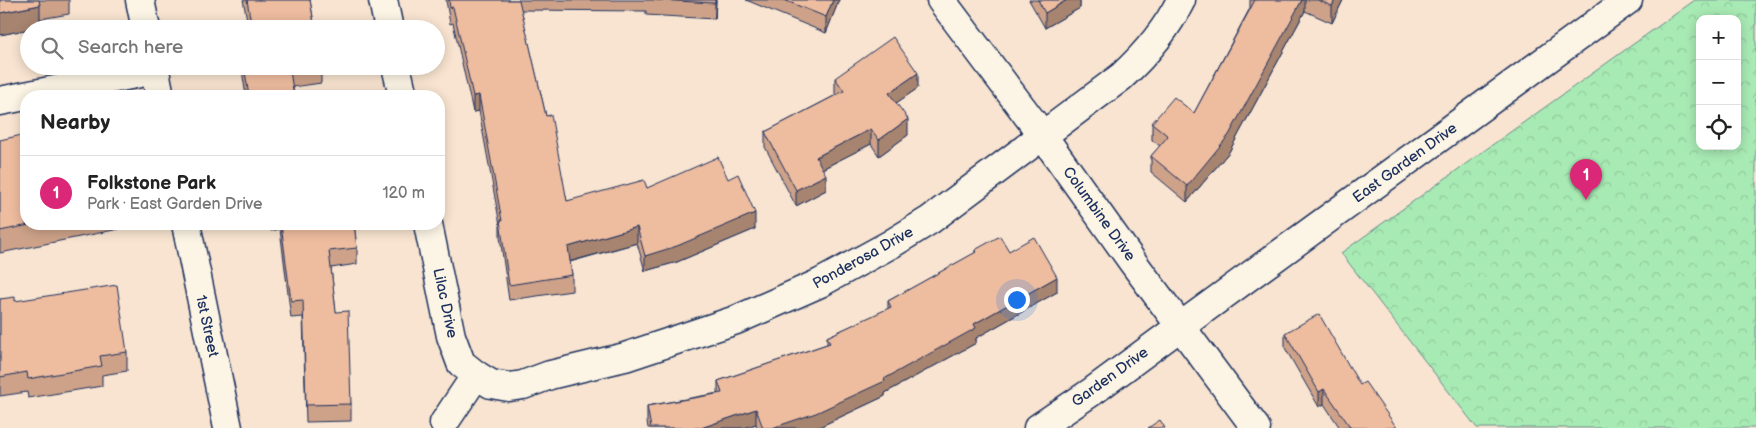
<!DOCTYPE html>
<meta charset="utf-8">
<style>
:root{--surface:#fff;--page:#f2f2f2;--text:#222;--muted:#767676;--line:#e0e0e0;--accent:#db2777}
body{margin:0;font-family:"Balsamiq Sans",sans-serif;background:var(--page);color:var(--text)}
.controls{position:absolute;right:15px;top:15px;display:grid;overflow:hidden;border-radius:10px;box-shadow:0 2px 12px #0003}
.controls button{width:45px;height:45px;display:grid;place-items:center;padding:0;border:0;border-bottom:1px solid var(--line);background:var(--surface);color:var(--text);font:25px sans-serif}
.you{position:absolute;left:1016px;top:299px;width:18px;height:18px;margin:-12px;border:4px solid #fff;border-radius:50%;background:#1a73e8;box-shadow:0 0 0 8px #1a73e833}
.badge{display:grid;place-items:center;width:32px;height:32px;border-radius:50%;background:var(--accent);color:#fff;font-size:16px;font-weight:700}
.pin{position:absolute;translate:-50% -41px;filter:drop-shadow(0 1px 2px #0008)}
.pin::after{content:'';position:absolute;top:26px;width:18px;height:15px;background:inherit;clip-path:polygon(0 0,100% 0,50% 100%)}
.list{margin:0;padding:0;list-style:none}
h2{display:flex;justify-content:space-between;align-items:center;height:65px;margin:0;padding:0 20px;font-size:21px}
h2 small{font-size:16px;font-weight:400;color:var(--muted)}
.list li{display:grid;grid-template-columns:32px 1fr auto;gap:15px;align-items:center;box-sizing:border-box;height:75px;padding:0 20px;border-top:1px solid var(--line)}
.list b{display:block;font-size:19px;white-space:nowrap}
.list p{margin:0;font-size:16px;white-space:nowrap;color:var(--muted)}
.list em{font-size:16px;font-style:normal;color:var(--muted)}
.icon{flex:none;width:28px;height:28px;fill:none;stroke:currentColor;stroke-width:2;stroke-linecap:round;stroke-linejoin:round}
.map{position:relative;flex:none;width:1756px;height:428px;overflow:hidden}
.search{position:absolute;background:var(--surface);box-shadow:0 2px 12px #0003;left:20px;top:20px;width:425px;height:55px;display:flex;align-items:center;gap:12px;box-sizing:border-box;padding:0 18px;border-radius:28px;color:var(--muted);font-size:19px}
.panel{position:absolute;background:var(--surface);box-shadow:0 2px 12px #0003;left:20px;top:90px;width:425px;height:140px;border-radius:20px}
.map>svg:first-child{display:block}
.forest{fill:url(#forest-crowns);stroke:#628c89;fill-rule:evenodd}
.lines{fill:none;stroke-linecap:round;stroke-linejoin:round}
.street-casing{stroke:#1b2f5e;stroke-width:31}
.secondary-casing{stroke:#1b2f5e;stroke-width:31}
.street{stroke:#fcf5e5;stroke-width:28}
.secondary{stroke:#fcf5e5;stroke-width:28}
.wall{fill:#cda289;stroke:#1b2f5e}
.shaded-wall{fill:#a7846f;stroke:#1b2f5e}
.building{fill:#eebc9f;stroke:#1b2f5e}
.labels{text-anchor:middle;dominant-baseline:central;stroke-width:4;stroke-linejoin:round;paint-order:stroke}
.street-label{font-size:15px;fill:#1b2f5e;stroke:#fcf5e5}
</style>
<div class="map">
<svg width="1756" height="428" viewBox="0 0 1756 428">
<defs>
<pattern id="forest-crowns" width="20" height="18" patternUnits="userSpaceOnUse" patternTransform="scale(1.25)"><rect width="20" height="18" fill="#a8eab4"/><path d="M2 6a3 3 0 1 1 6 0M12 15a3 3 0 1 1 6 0" fill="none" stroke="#90c99d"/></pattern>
</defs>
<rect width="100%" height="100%" fill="#f8e4d0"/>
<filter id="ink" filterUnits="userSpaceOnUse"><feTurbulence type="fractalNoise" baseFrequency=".02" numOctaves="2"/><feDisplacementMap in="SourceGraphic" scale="10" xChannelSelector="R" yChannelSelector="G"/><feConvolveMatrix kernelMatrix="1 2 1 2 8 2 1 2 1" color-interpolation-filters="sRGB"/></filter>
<g filter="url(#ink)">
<path class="forest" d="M1695,0h61v428h-279l-136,-175zM1700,19h37v127h-37z"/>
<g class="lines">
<defs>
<g id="street">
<path d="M140,0l6,29"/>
<path d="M383,0l6,29"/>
<path d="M941,0l102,136 89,125 124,167"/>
<path d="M154,66l6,30"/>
<path d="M396,66l7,30"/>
<path d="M0,101l155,-31"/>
<path d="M186,224l42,204"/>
<path d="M428,224l23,112 10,27 15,12 15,9 18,3 14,-2 27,-10 75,-18 111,-37 84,-37 71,-39 39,-24 191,-143c23,-21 46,-48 60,-77"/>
<path d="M1181,326l447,-326"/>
<path d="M444,423l32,-48"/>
</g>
<path id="secondary" d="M1038,428l55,-37 88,-65"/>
</defs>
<use href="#street" class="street-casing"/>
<use href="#secondary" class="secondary-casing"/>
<use href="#street" class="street"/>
<use href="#secondary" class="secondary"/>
</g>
<g class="wall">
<path d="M0,0h69v14l-29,5v8l-40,8z"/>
<path d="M243,0h67l5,29h-66z"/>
<path d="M446,0h270l-1,19 -69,-4v-4l-125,-1 25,106 21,85 80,-13 81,-9 27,50 -78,33 -32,9 -8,-28 -67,19 2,13v16l-63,9 -9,-63v-12l-21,-114 -6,1 -20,-89 -3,1z"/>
<path d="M746,0h93l-13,33z"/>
<path d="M1029,0h51v8l-35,20z"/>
<path d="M1250,0h93l-11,23 -27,-12 -76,141 -42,50 -36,-30v-16l9,-10 -8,-6v-17l42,-10 56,-105z"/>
<path d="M243,66h78v17l-28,4 1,9h-48l-3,-19z"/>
<path d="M835,78l83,10 -22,15 12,32 -29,21 -8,-12 -49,25 4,21 -30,16 -31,-59v-15l71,-37 -1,-1z"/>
<path d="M0,140l26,84h93v5l-119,24z"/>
<path d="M270,224h84l3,24v16l-26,4 5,44 15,92v17l-45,1 -3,-105 -12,1 -11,-89 -9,2z"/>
<path d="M975,250l34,1 48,41 -81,46v5l-91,50v3l-68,32h-60l-1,-4 -12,4h-96l-1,-7v-15l71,-13v-12l109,-37v-7l61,-28v-8l87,-48z"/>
<path d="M0,299l15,2 112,51v19l-25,4v11l-74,12 -1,-6 -27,4z"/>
<path d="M1285,333l75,52 37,43h-57l-16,-24 -5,3 -34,-59z"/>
</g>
<g class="shaded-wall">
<path d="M715,0h1l-1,19z"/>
<path d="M833,0h6l-13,33v-16z"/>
<path d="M1067,0h13v8l-35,20v-15z"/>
<path d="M1302,0h3v11l-76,141 -42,50v-16z"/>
<path d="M1335,0h8l-11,23v-17z"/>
<path d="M40,5v22l-40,8v-22z"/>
<path d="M918,73v15l-29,20v-15z"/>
<path d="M479,95v16l-6,1v-16z"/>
<path d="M908,119v16l-29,21v-16z"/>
<path d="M871,129v15l-55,28v-15z"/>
<path d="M826,175v15l-30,16v-16z"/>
<path d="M755,213v16l-78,33 -32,9v-15z"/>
<path d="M637,227v16l-69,19v-15z"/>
<path d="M1057,277v15l-81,46v5l-91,50v3l-68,32h-45l112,-49 90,-55z"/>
<path d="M1324,389v15l-5,3v-15z"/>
<path d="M756,409v15l-12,4h-43z"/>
</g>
<g class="building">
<path d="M0,0h39l1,5 -40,8z"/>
<path d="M247,0h63l5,29h-63z"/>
<path d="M449,0h70l27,116 5,-1 16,86 77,-21 3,8 71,-31 10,22 10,-5 17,39 -78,33 -32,10 -8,-29 -69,20 4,28 -63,10 -9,-64h2l-23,-126 -6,1 -20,-89 -3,1z"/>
<path d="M656,0h59v3z"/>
<path d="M784,0h49l-7,17z"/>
<path d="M1038,0h29l-22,13z"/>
<path d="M1255,0h47l-73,135 -42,51 -36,-30 17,-20 -16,-13 22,-26 20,16z"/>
<path d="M1318,0h17l-3,6z"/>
<path d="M893,37l25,36 -29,20 19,26 -29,21 -8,-11 -55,28 10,18 -30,15 -31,-58 79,-41 -9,-13z"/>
<path d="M244,66h77l-31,5 4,25h-45z"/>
<path d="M26,134v90h8l-34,7v-91z"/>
<path d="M281,224h73l3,24 -28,3 7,61 12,-1 3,93 -45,1 -3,-105 -12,1z"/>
<path d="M1000,236l9,15 25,-14 23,40 -83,47 2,4 -92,51 1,2 -69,32 -44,15h-9l-7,-19 -55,19h-50l-4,-22 75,-13 -4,-12 112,-38 -3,-6 64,-30 -3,-6 88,-49 -1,-2z"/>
<path d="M117,285l10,67 -27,4 2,10 -74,13 -1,-7 -27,5v-78l15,-2v4z"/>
<path d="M1319,314l41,71 5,-3 32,46h-46l-27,-39 -5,3 -34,-59z"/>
<path d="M1160,420l5,8h-17z"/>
</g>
</g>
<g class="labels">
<g class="street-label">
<text transform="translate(1405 163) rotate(-36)">East Garden Drive</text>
<text transform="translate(1099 214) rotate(54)">Columbine Drive</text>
<text transform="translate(863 258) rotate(-29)">Ponderosa Drive</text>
<text transform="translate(445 303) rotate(78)">Lilac Drive</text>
<text transform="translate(207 326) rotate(78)">1st Street</text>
<text transform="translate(1110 377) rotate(-36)">Garden Drive</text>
</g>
</g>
</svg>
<div class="controls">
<button>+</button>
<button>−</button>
<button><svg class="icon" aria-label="locate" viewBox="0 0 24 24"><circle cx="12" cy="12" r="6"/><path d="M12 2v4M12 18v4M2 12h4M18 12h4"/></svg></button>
</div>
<div class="you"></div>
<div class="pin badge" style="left:1586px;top:200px">1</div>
<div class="search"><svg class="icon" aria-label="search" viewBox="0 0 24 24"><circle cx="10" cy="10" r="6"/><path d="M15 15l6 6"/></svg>Search here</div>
<section class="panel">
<h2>Nearby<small></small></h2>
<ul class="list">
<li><span class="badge">1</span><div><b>Folkstone Park</b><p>Park · East Garden Drive</p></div><em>120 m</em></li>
</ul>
</section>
</div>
